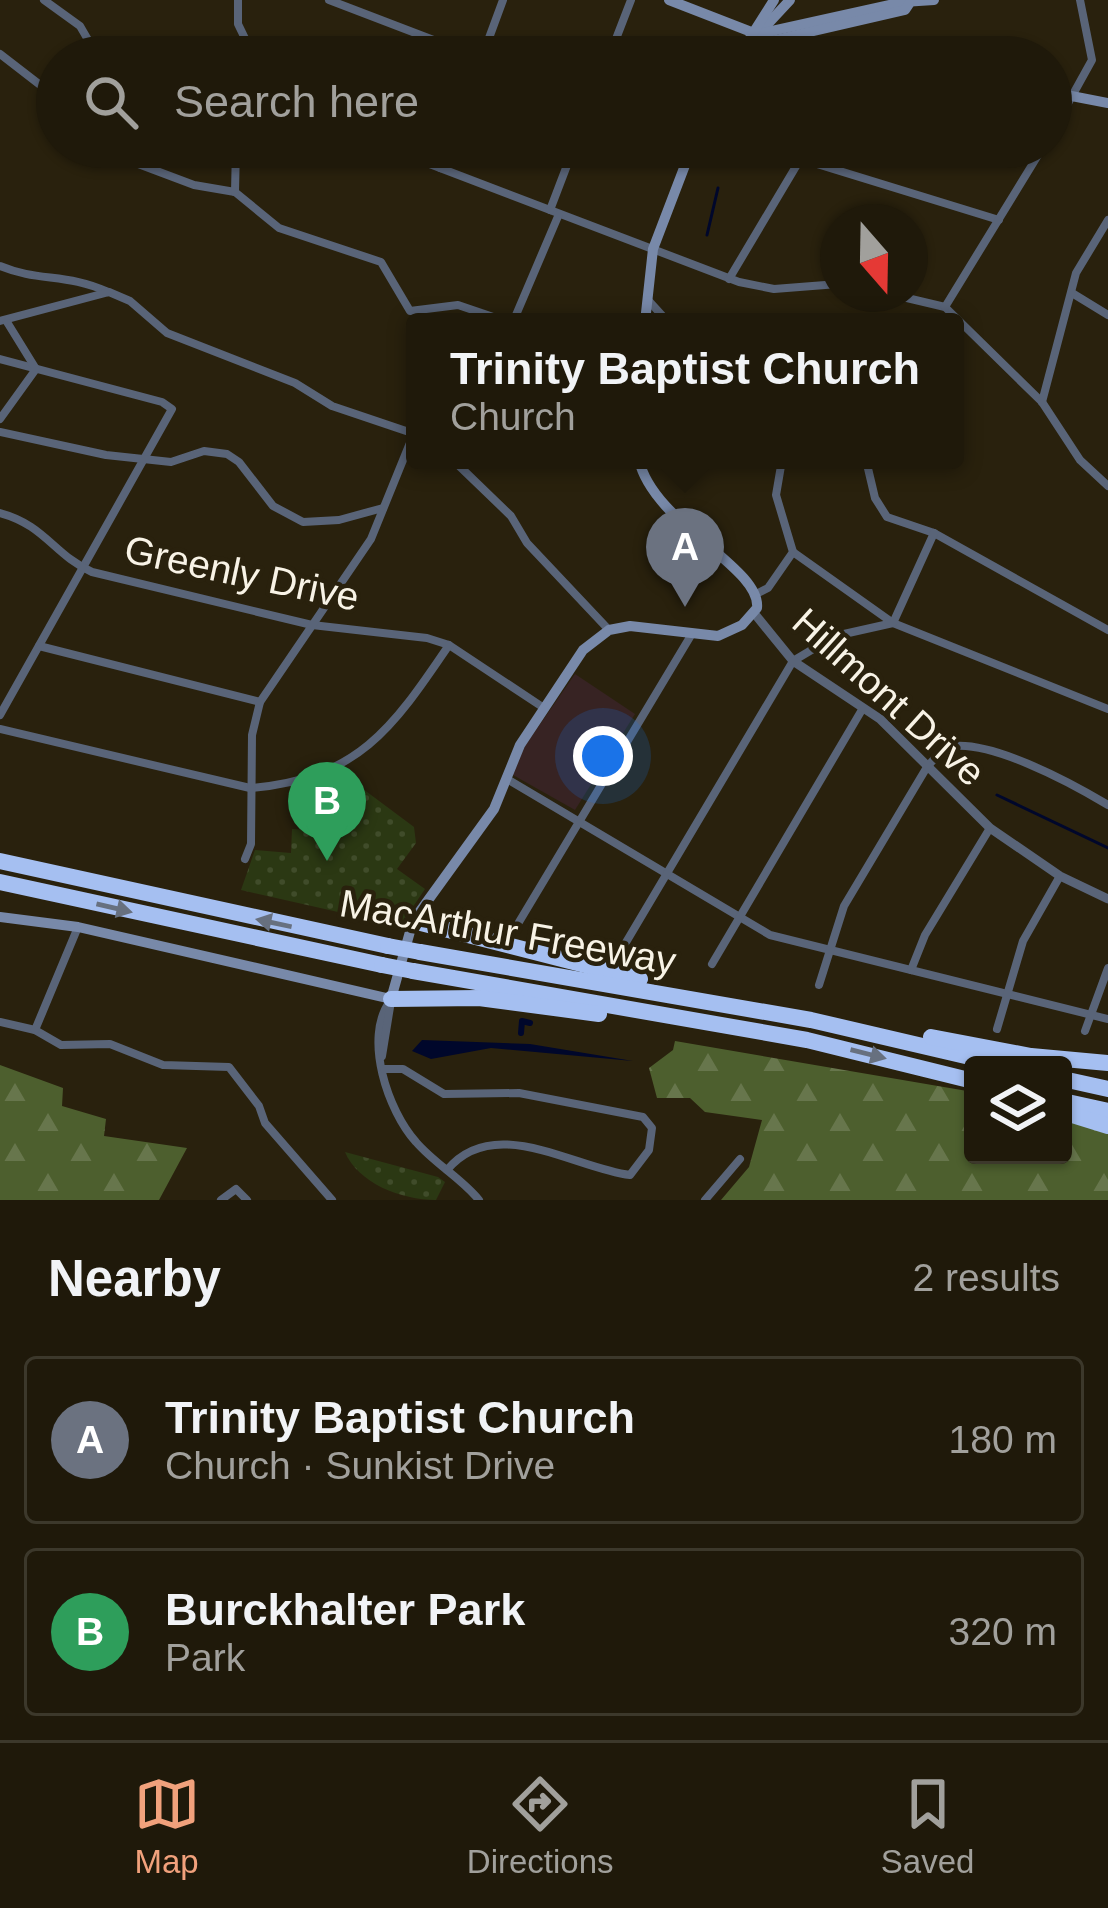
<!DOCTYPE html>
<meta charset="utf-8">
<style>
:root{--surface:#1f190a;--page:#272213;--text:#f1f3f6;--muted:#a1a09c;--line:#3c382b;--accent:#f1a17c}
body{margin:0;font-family:Arial,sans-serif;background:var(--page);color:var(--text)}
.controls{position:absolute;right:36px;bottom:36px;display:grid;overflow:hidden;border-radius:12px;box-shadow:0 3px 9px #0004}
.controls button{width:108px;height:108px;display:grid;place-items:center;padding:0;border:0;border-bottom:3px solid var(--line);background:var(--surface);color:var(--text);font:60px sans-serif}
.compass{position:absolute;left:820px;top:204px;width:108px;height:108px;border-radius:50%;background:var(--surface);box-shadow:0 3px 9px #0004;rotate:160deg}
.you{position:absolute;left:603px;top:756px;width:42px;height:42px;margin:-30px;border:9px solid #fff;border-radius:50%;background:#1a73e8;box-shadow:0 0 0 18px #1a73e833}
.badge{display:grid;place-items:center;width:78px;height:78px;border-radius:50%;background:var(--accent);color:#fff;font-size:39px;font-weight:700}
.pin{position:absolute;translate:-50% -99px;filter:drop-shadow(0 3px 6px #0008)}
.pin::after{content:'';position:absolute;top:63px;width:42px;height:36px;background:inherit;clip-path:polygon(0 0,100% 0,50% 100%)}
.popup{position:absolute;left:406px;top:313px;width:558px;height:156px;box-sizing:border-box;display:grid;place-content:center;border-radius:12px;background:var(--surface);filter:drop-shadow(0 3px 9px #0005);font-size:39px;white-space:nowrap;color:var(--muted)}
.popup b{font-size:45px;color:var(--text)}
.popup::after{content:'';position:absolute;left:50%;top:100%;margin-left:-24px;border:24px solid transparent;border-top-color:var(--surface)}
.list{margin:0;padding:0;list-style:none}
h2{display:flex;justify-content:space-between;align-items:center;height:156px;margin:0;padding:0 48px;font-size:51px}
h2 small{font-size:39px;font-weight:400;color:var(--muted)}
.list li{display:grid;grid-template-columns:78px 1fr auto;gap:36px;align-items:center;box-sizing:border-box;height:168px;margin:0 24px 24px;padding:0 24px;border:3px solid var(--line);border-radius:12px}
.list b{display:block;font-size:45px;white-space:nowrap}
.list p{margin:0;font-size:39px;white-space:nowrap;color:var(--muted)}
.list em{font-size:39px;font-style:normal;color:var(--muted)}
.icon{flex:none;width:66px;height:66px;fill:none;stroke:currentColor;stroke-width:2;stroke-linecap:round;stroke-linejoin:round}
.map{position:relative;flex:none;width:1108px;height:1200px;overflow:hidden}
.search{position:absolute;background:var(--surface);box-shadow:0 3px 9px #0004;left:36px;right:36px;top:36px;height:132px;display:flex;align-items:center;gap:30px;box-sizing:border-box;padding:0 42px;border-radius:66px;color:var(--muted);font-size:45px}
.sheet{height:540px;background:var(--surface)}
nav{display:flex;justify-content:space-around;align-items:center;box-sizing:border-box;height:168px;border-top:3px solid var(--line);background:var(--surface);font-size:33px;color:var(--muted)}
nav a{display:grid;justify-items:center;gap:6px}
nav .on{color:var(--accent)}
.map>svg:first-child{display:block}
.education{fill:#372323}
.forest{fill:url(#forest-firs)}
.park{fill:url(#park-dots)}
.water{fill:#00072b}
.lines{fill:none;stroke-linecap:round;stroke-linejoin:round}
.stream{stroke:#00072b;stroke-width:3}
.canal{stroke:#00072b;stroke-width:6}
.minor{stroke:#596478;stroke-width:8}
.tertiary{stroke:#596478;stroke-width:9}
.secondary{stroke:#7889a9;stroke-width:10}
.motorway{stroke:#a5bff1;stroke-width:16}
.motorway-bridge{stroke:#a5bff1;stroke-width:16}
.oneway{fill:#67707f}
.labels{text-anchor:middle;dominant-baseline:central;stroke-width:9;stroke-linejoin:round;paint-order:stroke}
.street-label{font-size:39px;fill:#f8f3e6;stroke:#29210d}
</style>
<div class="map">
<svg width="1108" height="1200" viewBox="0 0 1108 1200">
<defs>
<pattern id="forest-firs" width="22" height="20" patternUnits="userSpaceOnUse" patternTransform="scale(3)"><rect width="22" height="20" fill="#4d5f2e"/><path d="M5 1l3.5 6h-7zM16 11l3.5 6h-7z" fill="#67764c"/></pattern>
<pattern id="park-dots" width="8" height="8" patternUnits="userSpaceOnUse" patternTransform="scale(3)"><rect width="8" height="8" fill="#2b3813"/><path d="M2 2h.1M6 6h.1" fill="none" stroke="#404c2a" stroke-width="1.8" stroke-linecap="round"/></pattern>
</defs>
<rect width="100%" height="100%" fill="#29210d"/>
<path class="education" d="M575,674l60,40 -60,96 -62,-35 12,-29z"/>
<g class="forest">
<path d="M675,1041l298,51v63h90v-36l45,15v66h-387l28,-33 13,-47 -57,-8 -15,-14h-33l-8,-30 24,-18z"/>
<path d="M0,1065l63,23 -1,18 44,13 -2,17 83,12 -28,52h-159z"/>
</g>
<g class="park">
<path d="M359,786l55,41 2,16 -19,26 28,20 -25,37 -159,-36 14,-40 36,3 1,-24 35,2z"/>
<path d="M345,1152l93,25 7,5 -9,18c-35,0 -78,-17 -91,-48z"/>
</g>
<path class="water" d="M422,1040l108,4 103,17 -142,-13 -60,11 -19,-8z"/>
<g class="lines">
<g class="stream">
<path d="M707,235l11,-47"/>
<path d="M997,795l111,53"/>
</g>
<path class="canal" d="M521,1033l1,-12 8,2"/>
<g class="minor">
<path d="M44,0l36,26 18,31"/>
<path d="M238,0v24l16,33"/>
<path d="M329,0l149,57"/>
<path d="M0,54l57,44"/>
<path d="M482,57l21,-57"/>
<path d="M609,57l22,-57"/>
<path d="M1051,134l41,-74 -12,-60"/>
<path d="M93,147l101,38 41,7 44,36 102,34 29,49 48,-6 50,17"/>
<path d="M385,147l354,135 35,7 64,-5"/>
<path d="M714,147l27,10 55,3"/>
<path d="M804,160l195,60"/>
<path d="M440,168l8,-21"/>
<path d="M235,192l1,-45"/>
<path d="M550,210l24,-63"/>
<path d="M0,266c38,16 67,7 108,26"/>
<path d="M729,279l69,-116"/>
<path d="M1072,293l36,22"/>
<path d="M890,294l55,13 97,95 38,58 28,26"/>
<path d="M648,300l20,22"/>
<path d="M945,307l98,-160"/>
<path d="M0,321l109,-29 21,9 37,32 128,50 37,23 83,28"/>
<path d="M513,322l46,-108"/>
<path d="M0,359l162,43 10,7 -172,306"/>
<path d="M1042,402l34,-129 32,-53"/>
<path d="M0,419l36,-50 -29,-47"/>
<path d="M0,432l106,23 65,7 33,-11 23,3 12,8 34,44 30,16 36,-2 44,-12"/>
<path d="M453,460l58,56 16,27 82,87"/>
<path d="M866,460l9,38 12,19 47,16 174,97"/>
<path d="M0,513c45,12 54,42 92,59l220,53 115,13 22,7 95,63"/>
<path d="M793,552l100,71 215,86"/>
<path d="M758,593l10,-5 25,-36 -17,-57 6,-35"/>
<path d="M39,646l221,56"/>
<path d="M0,729l250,59c108,-9 142,-59 199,-143"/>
<path d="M507,779l263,156 338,84"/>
<path d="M245,859l6,-15 1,-109 8,-33 111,-163 43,-106"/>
<path d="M519,922l171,-285"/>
<path d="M625,944l168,-283 42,-25 58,-13 41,-90"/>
<path d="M712,964l151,-256"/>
<path d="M911,970l14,-35 65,-107"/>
<path d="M819,985l25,-79 83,-139 17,-19c40,-13 129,36 164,57"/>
<path d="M390,1001c-27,37 -2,110 26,141 19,22 45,36 63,58"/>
<path d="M0,1022l35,8 26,15 49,-1 53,21 66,2 30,39 6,17 67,77"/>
<path d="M997,1029l26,-88 37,-65"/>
<path d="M35,1030l43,-103"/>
<path d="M1085,1031l23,-63"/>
<path d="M382,1056l9,-55"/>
<path d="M384,1069h19l41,25 75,-1 124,24 9,11 -3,22 -19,25c-56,-7 -136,-62 -183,-5"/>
<path d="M221,1200l15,-11 11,11"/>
<path d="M705,1200l35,-41"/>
</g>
<path class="tertiary" d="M754,613l39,48 87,58 110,109 70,48 48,23"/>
<g class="secondary">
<path d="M669,0l116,45 94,12"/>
<path d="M763,29l27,-29"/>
<path d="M758,34l145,-32 31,-2"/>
<path d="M775,40l130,-30 4,-6"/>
<path d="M738,57l36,-57"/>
<path d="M1051,92l57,11"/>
<path d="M645,322l8,-73 39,-102"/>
<path d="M0,917l78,10 313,72 22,-78 81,-112 26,-64 63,-95 26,-20 21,-4 88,10 24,-11 15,-17c5,-40 -104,-85 -118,-148"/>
</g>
<g class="motorway">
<path d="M0,861l388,85"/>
<path d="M0,882l382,83"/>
<path d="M413,921l227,58"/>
<path d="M420,952l391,68 193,45"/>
<path d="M413,971l394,69 166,41"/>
<path d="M391,999l88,-1 120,16"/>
<path d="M931,1037l100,19 77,7"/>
<path d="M1063,1079l45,10"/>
<path d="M1063,1101l45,10"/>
<path d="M1063,1112l45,14"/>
</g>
<g class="motorway-bridge">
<path d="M388,946l32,6"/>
<path d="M382,965l31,6"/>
</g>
</g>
<defs><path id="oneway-solid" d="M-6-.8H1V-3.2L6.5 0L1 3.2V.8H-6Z" transform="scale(3)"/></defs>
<g class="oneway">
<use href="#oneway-solid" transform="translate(114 908) rotate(13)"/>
<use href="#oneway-solid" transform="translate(274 923) rotate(-168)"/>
<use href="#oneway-solid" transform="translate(868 1054) rotate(14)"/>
</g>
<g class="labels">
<g class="street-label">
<text transform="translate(242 573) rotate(12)">Greenly Drive</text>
<text transform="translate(889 697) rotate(42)">Hillmont Drive</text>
<text transform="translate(508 932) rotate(10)">MacArthur Freeway</text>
</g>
</g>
</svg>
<div class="controls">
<button><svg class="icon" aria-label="layers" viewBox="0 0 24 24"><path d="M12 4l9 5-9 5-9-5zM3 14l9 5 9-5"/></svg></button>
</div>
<svg class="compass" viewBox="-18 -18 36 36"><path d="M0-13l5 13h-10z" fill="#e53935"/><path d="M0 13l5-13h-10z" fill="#a1a09c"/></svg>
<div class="you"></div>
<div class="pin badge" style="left:685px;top:607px;background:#6b7280">A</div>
<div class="popup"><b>Trinity Baptist Church</b>Church</div>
<div class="pin badge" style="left:327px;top:861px;background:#2e9e5b">B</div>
<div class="search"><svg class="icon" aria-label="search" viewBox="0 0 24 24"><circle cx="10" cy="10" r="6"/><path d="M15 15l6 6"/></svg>Search here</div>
</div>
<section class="sheet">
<h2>Nearby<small>2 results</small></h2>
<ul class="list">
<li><span class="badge" style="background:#6b7280">A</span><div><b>Trinity Baptist Church</b><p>Church · Sunkist Drive</p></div><em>180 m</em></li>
<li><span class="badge" style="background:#2e9e5b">B</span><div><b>Burckhalter Park</b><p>Park</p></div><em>320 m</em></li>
</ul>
</section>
<nav>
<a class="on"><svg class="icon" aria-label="map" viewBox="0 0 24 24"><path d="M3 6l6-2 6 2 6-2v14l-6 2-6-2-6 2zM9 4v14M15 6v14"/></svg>Map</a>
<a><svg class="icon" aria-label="directions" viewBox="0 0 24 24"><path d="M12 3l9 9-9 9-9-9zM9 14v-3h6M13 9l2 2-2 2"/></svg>Directions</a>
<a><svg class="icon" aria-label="saved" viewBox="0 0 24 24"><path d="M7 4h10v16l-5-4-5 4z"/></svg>Saved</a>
</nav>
